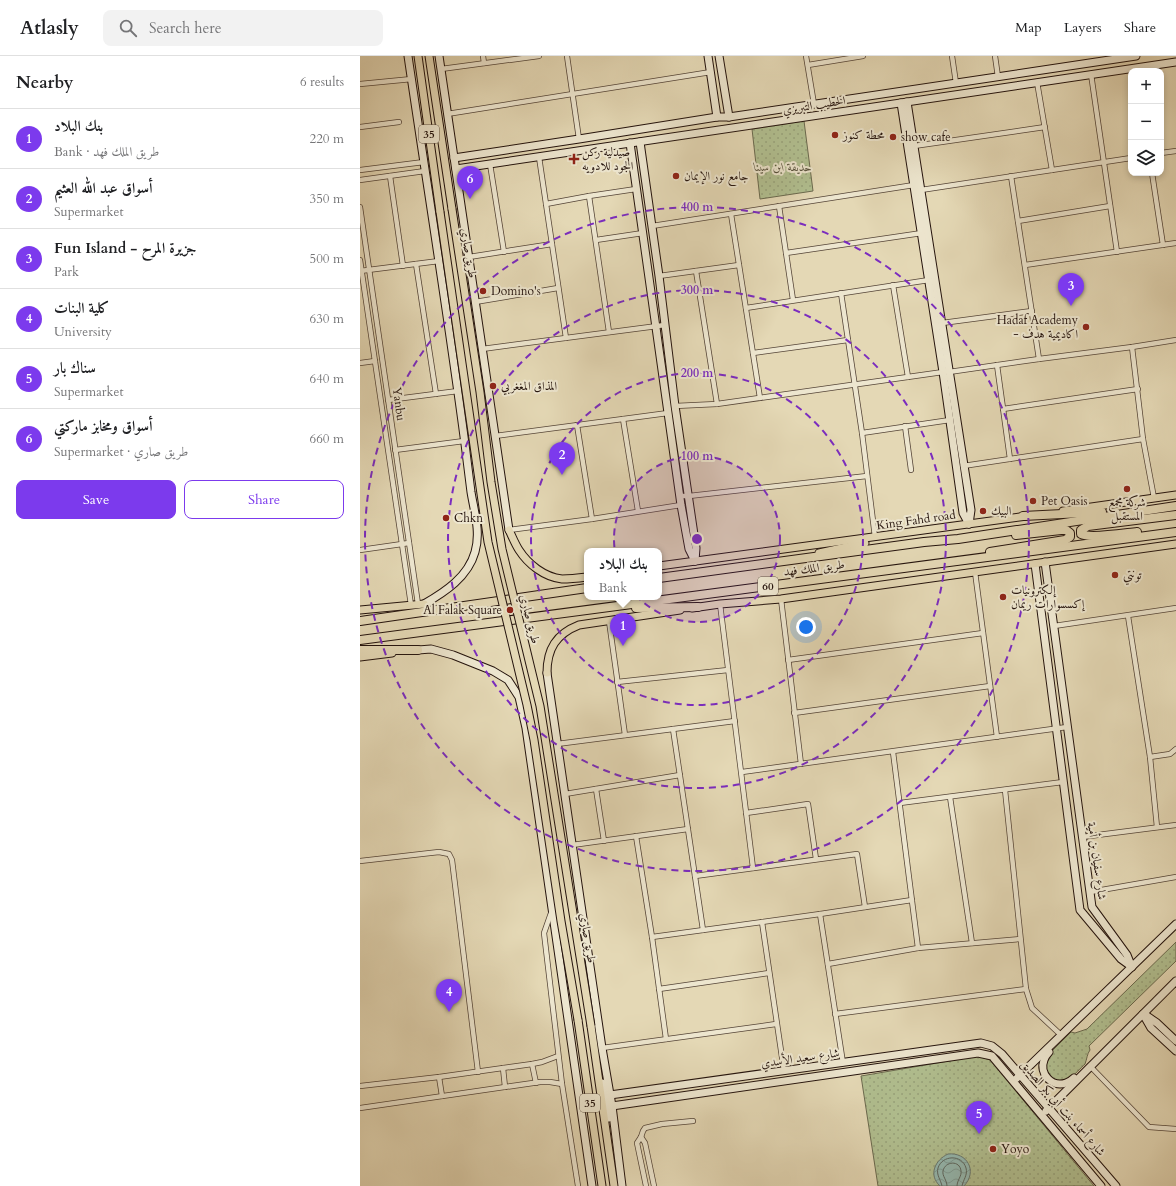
<!DOCTYPE html>
<meta charset="utf-8">
<style>
:root{--surface:#fff;--page:#f2f2f2;--text:#202124;--muted:#757577;--line:#e0e0e0;--accent:#7c3aed}
body{margin:0;font-family:Cardo,Amiri,serif;background:var(--page);color:var(--text)}
.controls{position:absolute;right:12px;top:12px;display:grid;overflow:hidden;border-radius:8px;box-shadow:0 2px 6px #0003}
.controls button{width:36px;height:36px;display:grid;place-items:center;padding:0;border:0;border-bottom:1px solid var(--line);background:var(--surface);color:var(--text);font:20px sans-serif}
.you{position:absolute;left:446px;top:571px;width:14px;height:14px;margin:-10px;border:3px solid #fff;border-radius:50%;background:#1a73e8;box-shadow:0 0 0 6px #1a73e833}
.badge{display:grid;place-items:center;width:26px;height:26px;border-radius:50%;background:var(--accent);color:#fff;font-size:13px;font-weight:700}
.pin{position:absolute;translate:-50% -33px;filter:drop-shadow(0 1px 2px #0008)}
.pin::after{content:'';position:absolute;top:21px;width:14px;height:12px;background:inherit;clip-path:polygon(0 0,100% 0,50% 100%)}
.popup{position:absolute;left:224px;top:492px;width:78px;height:52px;box-sizing:border-box;display:grid;place-content:center;border-radius:8px;background:var(--surface);filter:drop-shadow(0 1px 3px #0005);font-size:13px;white-space:nowrap;color:var(--muted)}
.popup b{font-size:15px;color:var(--text)}
.popup::after{content:'';position:absolute;left:50%;top:100%;margin-left:-8px;border:8px solid transparent;border-top-color:var(--surface)}
.list{margin:0;padding:0;list-style:none}
h2{display:flex;justify-content:space-between;align-items:center;height:52px;margin:0;padding:0 16px;font-size:17px}
h2 small{font-size:13px;font-weight:400;color:var(--muted)}
.list li{display:grid;grid-template-columns:26px 1fr auto;gap:12px;align-items:center;box-sizing:border-box;height:60px;padding:0 16px;border-top:1px solid var(--line)}
.list b{display:block;font-size:15px;white-space:nowrap}
.list p{margin:0;font-size:13px;white-space:nowrap;color:var(--muted)}
.list em{font-size:13px;font-style:normal;color:var(--muted)}
.actions{display:flex;gap:8px;padding:12px 16px}
.actions a{flex:1;padding:9px 0;border:1px solid var(--accent);border-radius:8px;text-align:center;font-size:14px;color:var(--accent)}
.actions .main{background:var(--accent);color:#fff}
.icon{flex:none;width:22px;height:22px;fill:none;stroke:currentColor;stroke-width:2;stroke-linecap:round;stroke-linejoin:round}
.map{position:relative;flex:none;width:816px;height:1130px;overflow:hidden}
header{display:flex;align-items:center;gap:24px;box-sizing:border-box;height:56px;padding:0 20px;background:var(--surface);border-bottom:1px solid var(--line)}
header strong{font-size:19px}
nav{display:flex;gap:22px;margin-inline-start:auto;font-size:14px}
.search{width:280px;height:36px;background:var(--page);display:flex;align-items:center;gap:10px;box-sizing:border-box;padding:0 14px;border-radius:8px;color:var(--muted);font-size:15px}
main{display:flex}
aside{flex:1;background:var(--surface)}
.map>svg:first-child{display:block}
.park{fill:url(#park-dots);stroke:#6a694e}
.water{fill:url(#water-waves);stroke:#68776f}
.lines{fill:none;stroke-linecap:round;stroke-linejoin:round}
.shore{stroke:#5c665f;stroke-width:1}
.street-casing{stroke:#544437;stroke-width:6}
.secondary-casing{stroke:#24130d;stroke-width:9}
.primary-casing{stroke:#24130d;stroke-width:9}
.highway-casing{stroke:#24130d;stroke-width:10}
.street{stroke:#ede6cf;stroke-width:4.5}
.secondary{stroke:#ede6cf;stroke-width:7}
.primary{stroke:#e4d8b5;stroke-width:7}
.highway{stroke:#e4d8b5;stroke-width:8}
.primary-bridge-casing{stroke:#24130d;stroke-width:9;stroke-linecap:butt}
.primary-bridge{stroke:#e4d8b5;stroke-width:7}
.ring{fill:none;stroke:#7b2cbf;stroke-width:2;stroke-dasharray:7 5}
.poi-dot{fill:#8f2418;stroke:#ede6cf;stroke-width:1.5}
.labels{text-anchor:middle;dominant-baseline:central;stroke-width:4;stroke-linejoin:round;paint-order:stroke}
.shield{fill:#ede6cf;stroke:#605247;stroke-width:1}
.shield-label{font-size:11px;font-weight:bold;fill:#24130d}
.street-label{font-size:12px;fill:#24130d;stroke:#ede6cf}
.poi-label{font-size:12px;fill:#24130d;stroke:#ede6cf;text-anchor:start}
.park-label{font-size:12px;font-style:italic;fill:#554f3b;stroke:#ede6cf}
.centre{fill:#7b2cbf;stroke:#ede6cf;stroke-width:2}
.ring-label{font-size:12px;text-anchor:middle;font-weight:bold;fill:#7b2cbf;stroke:#ede6cf;stroke-width:4;stroke-linejoin:round;paint-order:stroke}
</style>
<header>
<strong>Atlasly</strong>
<div class="search"><svg class="icon" aria-label="search" viewBox="0 0 24 24"><circle cx="10" cy="10" r="6"/><path d="M15 15l6 6"/></svg>Search here</div>
<nav><a>Map</a><a>Layers</a><a>Share</a></nav>
</header>
<main>
<aside>
<h2>Nearby<small>6 results</small></h2>
<ul class="list">
<li><span class="badge">1</span><div><b>بنك البلاد</b><p>Bank · طريق الملك فهد</p></div><em>220 m</em></li>
<li><span class="badge">2</span><div><b>أسواق عبد الله العثيم</b><p>Supermarket</p></div><em>350 m</em></li>
<li><span class="badge">3</span><div><b>Fun Island - جزيرة المرح</b><p>Park</p></div><em>500 m</em></li>
<li><span class="badge">4</span><div><b>كلية البنات</b><p>University</p></div><em>630 m</em></li>
<li><span class="badge">5</span><div><b>سناك بار</b><p>Supermarket</p></div><em>640 m</em></li>
<li><span class="badge">6</span><div><b>أسواق ومخابز ماركتي</b><p>Supermarket · طريق صاري</p></div><em>660 m</em></li>
</ul>
<div class="actions"><a class="main">Save</a><a>Share</a></div>
</aside>
<div class="map">
<svg width="816" height="1130" viewBox="0 0 816 1130">
<defs>
<pattern id="park-dots" width="8" height="8" patternUnits="userSpaceOnUse"><rect width="8" height="8" fill="#b1bf90"/><path d="M2 2h.1M6 6h.1" fill="none" stroke="#98a37b" stroke-width="1.8" stroke-linecap="round"/></pattern>
<pattern id="water-waves" width="16" height="10" patternUnits="userSpaceOnUse"><rect width="16" height="10" fill="#95b9b1"/><path d="M0 5q4-4 8 0t8 0" fill="none" stroke="#809e97"/></pattern>
</defs>
<rect width="100%" height="100%" fill="#e4d8b5"/>
<filter id="stains"><feTurbulence type="fractalNoise" baseFrequency=".005" numOctaves="4"/><feColorMatrix values="0 0 0 0 .2 0 0 0 0 .09 0 0 0 0 .02 0 0 0 .5 -.17"/></filter>
<radialGradient id="worn" r=".72"><stop offset=".6" stop-color="#630" stop-opacity="0"/><stop offset="1" stop-color="#630" stop-opacity=".3"/></radialGradient>
<g class="park">
<path d="M444,65l9,70 -53,8 -8,-70z"/>
<path d="M816,886v19l-87,85 1,4c-3,4 -3,9 -5,14 -9,8 -20,24 -33,16 -3,-2 -5,-5 -7,-7v-15l26,-26 4,1 12,-4z"/>
<path d="M618,1000l12,4 104,126h-216l-17,-110z"/>
</g>
<path class="water" d="M588,1098c19,-2 30,17 16,32h-24c-12,-11 -5,-26 8,-32z"/>
<g class="lines">
<g class="shore">
<path d="M582,1130c-1,-6 -6,-11 -4,-18 4,-13 24,-14 28,0 2,7 -3,12 -4,18"/>
<path d="M587,1130c0,-6 -5,-10 -4,-15 2,-10 17,-11 18,0 1,5 -4,9 -4,15"/>
</g>
<defs>
<g id="street">
<path d="M123,0l1,7"/>
<path d="M207,0l12,83"/>
<path d="M446,0l8,48"/>
<path d="M592,0l4,27"/>
<path d="M635,0l3,21"/>
<path d="M448,9l55,-9"/>
<path d="M81,13l98,-13"/>
<path d="M731,18l26,178"/>
<path d="M677,26l15,88"/>
<path d="M0,28l52,-5"/>
<path d="M87,58l264,-42"/>
<path d="M0,71l39,-5"/>
<path d="M554,90l131,-19"/>
<path d="M801,97l15,-2"/>
<path d="M179,101l27,181"/>
<path d="M130,108l14,88"/>
<path d="M0,114l64,-8"/>
<path d="M792,117l11,72"/>
<path d="M30,120l13,90"/>
<path d="M651,120l28,183"/>
<path d="M0,124l65,-9"/>
<path d="M561,134l210,-32"/>
<path d="M229,140l20,136"/>
<path d="M186,148l43,-8 47,-7"/>
<path d="M419,150l14,94"/>
<path d="M0,151l58,397"/>
<path d="M371,158l29,184"/>
<path d="M658,165l92,-15"/>
<path d="M292,170l262,-41"/>
<path d="M236,184l47,-7"/>
<path d="M426,197l136,-20"/>
<path d="M109,201l83,-13"/>
<path d="M0,204l51,345"/>
<path d="M56,208l20,130"/>
<path d="M665,209l151,-22"/>
<path d="M0,215l79,-10"/>
<path d="M336,215l21,133"/>
<path d="M299,220l80,-11"/>
<path d="M533,229l15,92"/>
<path d="M481,237l21,140 13,104"/>
<path d="M115,246l83,-14"/>
<path d="M386,252l183,-28"/>
<path d="M582,267l90,-12"/>
<path d="M772,291l11,92 11,59"/>
<path d="M122,293l183,-24"/>
<path d="M393,297l95,-13"/>
<path d="M0,307l15,-2"/>
<path d="M637,309l13,94"/>
<path d="M589,316l90,-13 93,-12 44,-7"/>
<path d="M28,344l70,-9"/>
<path d="M315,350l42,-2 226,-32"/>
<path d="M643,353l135,-20"/>
<path d="M263,363l15,92"/>
<path d="M217,369l15,94"/>
<path d="M545,370l6,44"/>
<path d="M502,377l88,-13"/>
<path d="M135,380l173,-23"/>
<path d="M35,394l69,-9"/>
<path d="M603,410l180,-27"/>
<path d="M320,440h9l178,-20"/>
<path d="M149,474l83,-11 89,-14"/>
<path d="M0,494l49,-7"/>
<path d="M615,516l22,165"/>
<path d="M421,543l20,165"/>
<path d="M360,548l33,264"/>
<path d="M768,560l22,141 7,70"/>
<path d="M249,565l16,114"/>
<path d="M694,570l122,-18"/>
<path d="M428,604l195,-27"/>
<path d="M257,626l111,-12"/>
<path d="M434,657l196,-27"/>
<path d="M313,673l30,201"/>
<path d="M197,688l178,-23"/>
<path d="M533,696l25,196"/>
<path d="M790,701l20,-3 6,-5"/>
<path d="M382,716l325,-45"/>
<path d="M236,733l8,52"/>
<path d="M645,734l21,199 6,19 29,27"/>
<path d="M205,738l115,-19"/>
<path d="M590,741l22,146"/>
<path d="M540,747l163,-21"/>
<path d="M386,757l62,-9 8,55"/>
<path d="M276,780l16,101 14,102"/>
<path d="M722,781l94,-12"/>
<path d="M212,789l116,-16"/>
<path d="M0,805l79,-9 10,2 3,6 26,212"/>
<path d="M335,820l162,-22 8,53"/>
<path d="M730,836l86,-15"/>
<path d="M191,857l-7,20 18,151 16,102"/>
<path d="M460,858l23,149"/>
<path d="M402,866l22,149"/>
<path d="M292,881l168,-23 92,-14"/>
<path d="M468,908l90,-16 102,-9"/>
<path d="M299,933l110,-16"/>
<path d="M475,958l191,-25"/>
<path d="M242,992l174,-24"/>
<path d="M172,1008l4,19"/>
<path d="M730,1010l59,61 27,2"/>
<path d="M143,1012l2,19"/>
<path d="M79,1021l3,19"/>
<path d="M0,1030l79,-9 93,-13 10,-2 16,-6"/>
<path d="M0,1052l180,-26h10l12,2"/>
<path d="M281,1081l4,6 9,43"/>
<path d="M286,1130l-9,-43 4,-6 2,-6 2,-3 17,-4 31,-3"/>
</g>
<g id="secondary">
<path d="M48,0c19,129 40,259 57,388 2,16 4,32 6,48 3,19 10,40 4,60 -7,25 -30,40 -51,52"/>
<path d="M79,0l70,474"/>
<path d="M348,0l9,61"/>
<path d="M359,0l10,61"/>
<path d="M547,46l64,408 -2,14"/>
<path d="M541,47l42,269 20,141 6,11"/>
<path d="M280,86l19,134 16,130 21,142 -1,13"/>
<path d="M270,87l51,362 8,44 6,12"/>
<path d="M94,102l125,-19 138,-22h12l407,-61"/>
<path d="M96,113l720,-107"/>
<path d="M685,506l47,345 35,48 4,10"/>
<path d="M675,508l45,346 41,49 11,8"/>
<path d="M58,594l13,-1 22,6 40,16 15,9 11,17 7,31 66,458"/>
<path d="M187,617l55,375 10,58 10,80"/>
<path d="M783,958l8,14 25,23"/>
<path d="M784,958l13,9 19,18"/>
<path d="M689,996c-2,2 -4,5 -5,8 -5,13 7,28 22,23 3,-1 6,-3 8,-5"/>
<path d="M657,1022l159,-154"/>
<path d="M242,1027l7,35"/>
<path d="M250,1039l371,-52 11,3 10,8 114,132"/>
<path d="M252,1050l366,-53 14,3 109,130"/>
<path d="M686,1055l130,-130"/>
</g>
<g id="primary">
<path d="M58,0l22,156"/>
<path d="M69,0l23,153"/>
<path d="M703,455l113,-16"/>
<path d="M149,474c3,6 6,14 10,20 9,14 25,27 43,29 8,0 17,-1 25,-2"/>
<path d="M459,497l46,-10"/>
<path d="M299,510l368,-50"/>
<path d="M332,552l28,-4 61,-5 395,-55"/>
<path d="M0,554l64,-6"/>
<path d="M0,601l32,-4"/>
<path d="M187,617c0,-24 9,-39 32,-48l101,-15"/>
<path d="M218,964l24,166"/>
<path d="M231,970l23,160"/>
</g>
<g id="highway">
<path d="M663,460l79,-4"/>
<path d="M777,476c-11,1 -47,7 -56,2v-4l7,-4 88,-11"/>
<path d="M630,496l75,-12 5,-3v-4l-4,-3h-5l-45,5"/>
<path d="M299,522l265,-36 34,-3 218,-33"/>
<path d="M276,552l62,-1"/>
<path d="M0,565l227,-33"/>
<path d="M0,584l816,-108"/>
<path d="M0,594h58"/>
</g>
</defs>
<use href="#street" class="street-casing"/>
<use href="#secondary" class="secondary-casing"/>
<use href="#primary" class="primary-casing"/>
<use href="#highway" class="highway-casing"/>
<use href="#street" class="street"/>
<use href="#secondary" class="secondary"/>
<use href="#primary" class="primary"/>
<use href="#highway" class="highway"/>
<defs>
<g id="primary-bridge">
<path d="M92,153l28,183 11,90 11,67 38,157 51,320"/>
<path d="M80,156l48,330 39,163 7,35 27,181 17,99"/>
</g>
</defs>
<use href="#primary-bridge" class="primary-bridge-casing"/>
<use href="#primary-bridge" class="primary-bridge"/>
</g>
<circle cx="337" cy="483" r="83" fill="#7b2cbf" fill-opacity=".12"/>
<g class="ring">
<circle cx="337" cy="483" r="83"/>
<circle cx="337" cy="483" r="166"/>
<circle cx="337" cy="483" r="249"/>
<circle cx="337" cy="483" r="332"/>
</g>
<g class="poi-dot">
<circle cx="475" cy="79" r="4"/>
<circle cx="533" cy="81" r="4"/>
<path d="M212 97h4v4h4v4h-4v4h-4v-4h-4v-4h4z"/>
<circle cx="316" cy="120" r="4"/>
<circle cx="123" cy="235" r="4"/>
<circle cx="726" cy="271" r="4"/>
<circle cx="133" cy="330" r="4"/>
<circle cx="767" cy="433" r="4"/>
<circle cx="673" cy="445" r="4"/>
<circle cx="623" cy="455" r="4"/>
<circle cx="86" cy="462" r="4"/>
<circle cx="755" cy="519" r="4"/>
<circle cx="643" cy="541" r="4"/>
<circle cx="150" cy="554" r="4"/>
<circle cx="633" cy="1093" r="4"/>
</g>
<g class="labels">
<g class="shield">
<rect x="59" y="69" width="20" height="18" rx="3"/>
<rect x="398" y="521" width="20" height="18" rx="3"/>
<rect x="220" y="1038" width="20" height="18" rx="3"/>
</g>
<g class="shield-label">
<text x="69" y="78">35</text>
<text x="408" y="530">60</text>
<text x="230" y="1047">35</text>
</g>
<g class="street-label">
<text transform="translate(454 49) rotate(-9)">الخطيب التبريزي</text>
<text transform="translate(109 197) rotate(81)">طريق صاري</text>
<text transform="translate(39 348) rotate(82)">Yanbu</text>
<text transform="translate(556 464) rotate(-8)">King Fahd road</text>
<text transform="translate(454 512) rotate(-7)">طريق الملك فهد</text>
<text transform="translate(170 563) rotate(76)">طريق صاري</text>
<text transform="translate(737 805) rotate(82)">شارع سفيان بن أمية</text>
<text transform="translate(228 882) rotate(81)">طريق صاري</text>
<text transform="translate(440 1002) rotate(-8)">شارع سعيد الأسدي</text>
<text transform="translate(703 1052) rotate(49)">شارع أسماء بنت أبي بكر الصديق</text>
</g>
<g class="poi-label">
<text x="483" y="79">محطة كنوز</text>
<text x="541" y="81">show cafe</text>
<text x="222" y="96">صيدلية ركن<tspan x="222" dy="14">الجود للادويه</tspan></text>
<text x="324" y="120">جامع نور الإيمان</text>
<text x="131" y="235">Domino's</text>
<text x="718" y="264" text-anchor="end">Hadaf Academy<tspan x="718" dy="14">- اكاديمية هدف</tspan></text>
<text x="141" y="330">المذاق المغغربي</text>
<text x="681" y="445">Pet Oasis</text>
<text x="767" y="446" text-anchor="middle">شركة مجمع<tspan x="767" dy="14">المستقبل</tspan></text>
<text x="631" y="455">البيك</text>
<text x="94" y="462">Chkn</text>
<text x="763" y="519">تونتي</text>
<text x="651" y="534">إلكترونيات<tspan x="651" dy="14">إكسسوارات ريمان</tspan></text>
<text x="142" y="554" text-anchor="end">Al Falak Square</text>
<text x="641" y="1093">Yoyo</text>
</g>
<g class="park-label">
<text x="423" y="111">حديقة ابن سينا</text>
</g>
</g>
<circle cx="337" cy="483" r="6" class="centre"/>
<g class="ring-label">
<text x="337" y="155">400 m</text>
<text x="337" y="238">300 m</text>
<text x="337" y="321">200 m</text>
<text x="337" y="404">100 m</text>
</g>
<rect width="100%" height="100%" filter="url(#stains)"/>
<rect width="100%" height="100%" fill="url(#worn)"/>
</svg>
<div class="controls">
<button>+</button>
<button>−</button>
<button><svg class="icon" aria-label="layers" viewBox="0 0 24 24"><path d="M12 4l9 5-9 5-9-5zM3 14l9 5 9-5"/></svg></button>
</div>
<div class="you"></div>
<div class="pin badge" style="left:263px;top:590px">1</div>
<div class="popup"><b>بنك البلاد</b>Bank</div>
<div class="pin badge" style="left:202px;top:419px">2</div>
<div class="pin badge" style="left:711px;top:250px">3</div>
<div class="pin badge" style="left:89px;top:956px">4</div>
<div class="pin badge" style="left:619px;top:1078px">5</div>
<div class="pin badge" style="left:110px;top:143px">6</div>
</div>
</main>
